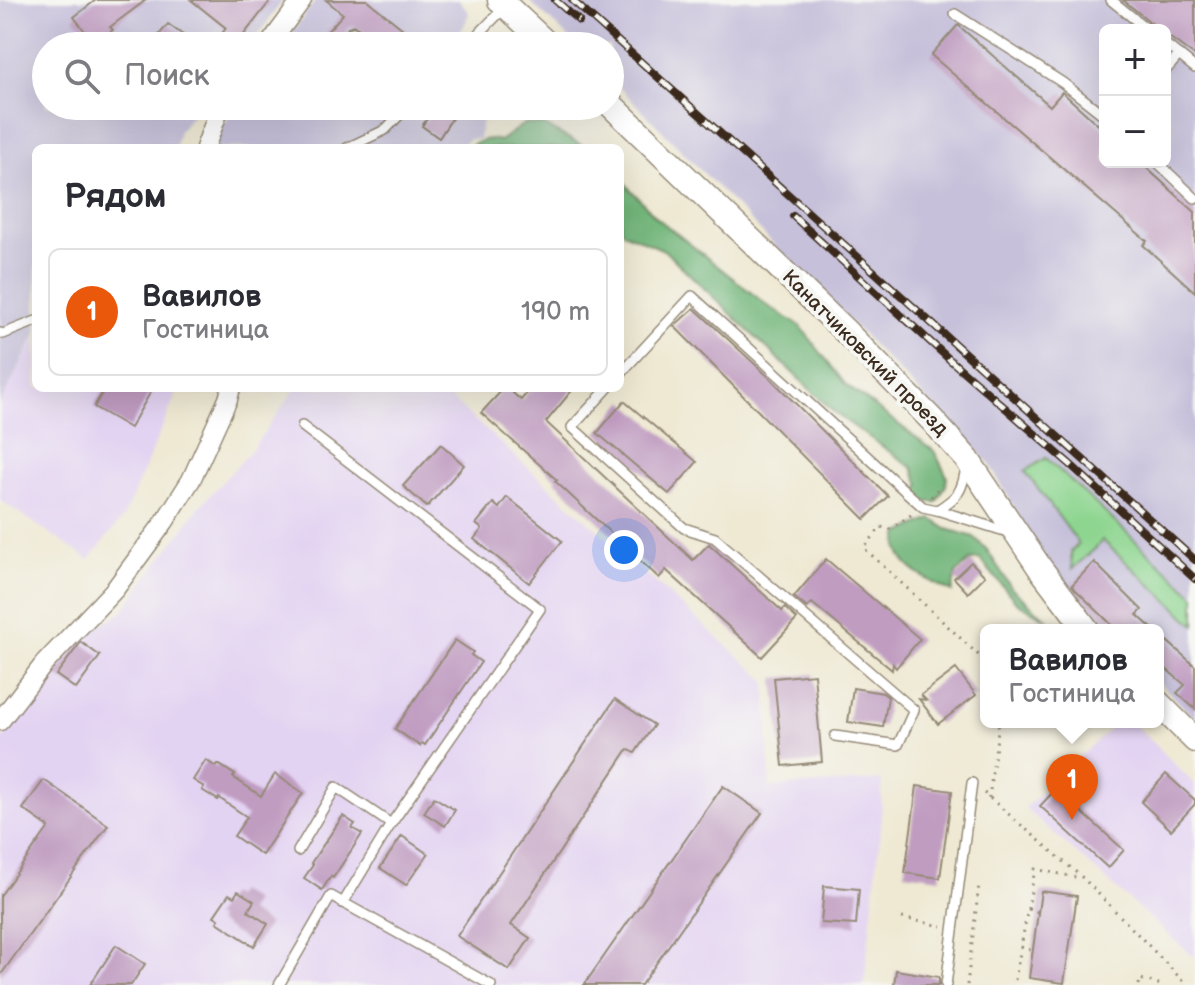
<!DOCTYPE html>
<html lang="ru">
<meta charset="utf-8">
<style>
:root{--surface:#fff;--page:#f7f7f7;--text:#2b2b33;--muted:#7c7c81;--line:#e1e1e2;--accent:#ea580c}
body{margin:0;font-family:"Balsamiq Sans",sans-serif;background:var(--page);color:var(--text)}
.controls{position:absolute;right:24px;top:24px;display:grid;overflow:hidden;border-radius:12px;box-shadow:0 8px 32px #0002}
.controls button{width:72px;height:72px;display:grid;place-items:center;padding:0;border:0;border-bottom:2px solid var(--line);background:var(--surface);color:var(--text);font:40px sans-serif}
.you{position:absolute;left:624px;top:550px;width:28px;height:28px;margin:-20px;border:6px solid #fff;border-radius:50%;background:#1a73e8;box-shadow:0 0 0 12px #1a73e833}
.badge{display:grid;place-items:center;width:52px;height:52px;border-radius:50%;background:var(--accent);color:#fff;font-size:26px;font-weight:700}
.pin{position:absolute;translate:-50% -66px;filter:drop-shadow(0 2px 4px #0008)}
.pin::after{content:'';position:absolute;top:42px;width:28px;height:24px;background:inherit;clip-path:polygon(0 0,100% 0,50% 100%)}
.popup{position:absolute;left:980px;top:624px;width:184px;height:104px;box-sizing:border-box;display:grid;place-content:center;border-radius:12px;background:var(--surface);filter:drop-shadow(0 2px 6px #0005);font-size:26px;white-space:nowrap;color:var(--muted)}
.popup b{font-size:30px;color:var(--text)}
.popup::after{content:'';position:absolute;left:50%;top:100%;margin-left:-16px;border:16px solid transparent;border-top-color:var(--surface)}
.list{margin:0;padding:0;list-style:none}
h2{display:flex;justify-content:space-between;align-items:center;height:104px;margin:0;padding:0 32px;font-size:34px}
h2 small{font-size:26px;font-weight:400;color:var(--muted)}
.list li{display:grid;grid-template-columns:52px 1fr auto;gap:24px;align-items:center;box-sizing:border-box;height:128px;margin:0 16px 16px;padding:0 16px;border:2px solid var(--line);border-radius:12px}
.list b{display:block;font-size:30px;white-space:nowrap}
.list p{margin:0;font-size:26px;white-space:nowrap;color:var(--muted)}
.list em{font-size:26px;font-style:normal;color:var(--muted)}
.icon{flex:none;width:44px;height:44px;fill:none;stroke:currentColor;stroke-width:2;stroke-linecap:round;stroke-linejoin:round}
.map{position:relative;flex:none;width:1195px;height:985px;overflow:hidden}
.search{position:absolute;background:var(--surface);box-shadow:0 8px 32px #0002;left:32px;top:32px;width:592px;height:88px;display:flex;align-items:center;gap:20px;box-sizing:border-box;padding:0 28px;border-radius:44px;color:var(--muted);font-size:30px}
.panel{position:absolute;background:var(--surface);box-shadow:0 8px 32px #0002;left:32px;top:144px;width:592px;height:248px;border-radius:12px}
.map>svg:first-child{display:block}
.built{fill:#e3d3f2}
.industrial{fill:#c6c0da;fill-rule:evenodd}
.green{fill:#8ed590;stroke:#648057;stroke-width:2}
.forest{fill:#72b67a;stroke:#56704c;stroke-width:2}
.building{fill:#c09cc1}
.lines{fill:none;stroke-linecap:round;stroke-linejoin:round}
.service-casing{stroke:#958a78;stroke-width:12}
.minor-casing{stroke:#958a78;stroke-width:21}
.tertiary-casing{stroke:#958a78;stroke-width:27}
.path{stroke:#958a78;stroke-width:3;stroke-dasharray:2 6;stroke-linecap:butt}
.service{stroke:#fff;stroke-width:9}
.minor{stroke:#fff;stroke-width:18}
.tertiary{stroke:#fff;stroke-width:24}
.rail-casing{stroke:#3b2a1e;stroke-width:8}
.rail{stroke:#f6f6f2;stroke-width:5;stroke-dasharray:15;stroke-linecap:butt}
.labels{text-anchor:middle;dominant-baseline:central;stroke-width:8;stroke-linejoin:round;paint-order:stroke}
.street-label{font-size:20px;fill:#3b2a1e;stroke:#f6f6f2}
</style>
<div class="map">
<svg width="1195" height="985" viewBox="0 0 1195 985">
<rect width="100%" height="100%" fill="#f6f6f2"/>
<filter id="ink" filterUnits="userSpaceOnUse"><feTurbulence type="fractalNoise" baseFrequency=".0125" numOctaves="2"/><feDisplacementMap in="SourceGraphic" scale="16" xChannelSelector="R" yChannelSelector="G"/><feConvolveMatrix kernelMatrix="1 2 1 2 8 2 1 2 1" color-interpolation-filters="sRGB"/></filter>
<filter id="wash" filterUnits="userSpaceOnUse"><feTurbulence type="fractalNoise" baseFrequency=".006" numOctaves="4" result="noise"/><feDisplacementMap in="SourceGraphic" scale="32" xChannelSelector="R" yChannelSelector="G"/><feGaussianBlur stdDeviation="1.8" result="paint"/><feColorMatrix in="noise" values="0 0 0 0 0 0 0 0 0 0 0 0 0 0 0 0 0 1.4 0 .05"/><feComposite in="paint" operator="in"/></filter>
<g filter="url(#wash)">
<rect width="100%" height="100%" fill="#efe9d3"/>
<g class="built">
<path d="M36,333v55h143l-55,128 -35,44 -89,-60v-96z"/>
<path d="M296,388h143l327,293 4,106 112,-7 -1,46 -17,159h-864v-243l80,-106 41,-23 79,-107 49,-53z"/>
<path d="M1117,722h14l22,20 42,43v173l-170,-150z"/>
</g>
<g class="industrial">
<path d="M0,0h283l-33,46h-204v60h154l-21,25 -4,17h-139v185l-36,71z"/>
<path d="M316,0h143l10,13 -4,11 -9,15 8,7h-182z"/>
<path d="M528,0h667v719l-37,-38v-51h-49l-60,-61 -60,-106 -379,-385v-32h-32zM1105,30h60v132h-60z"/>
<path d="M237,106h247l-5,33h-11l-8,9h-246l6,-19z"/>
</g>
<path class="green" d="M1046,458l149,138v29l-93,-85 -5,7 -25,22 -1,-18 8,-7 -54,-73z"/>
<g class="forest">
<path d="M525,123l18,2 44,23h-119c11,-8 20,-11 32,-7z"/>
<path d="M620,178l37,40 111,88 32,20 46,59 88,66 13,25 -1,9 -9,17h-19l-3,-9 5,-8 -7,-17 -77,-54 -172,-164 -41,-18 -3,-4z"/>
<path d="M932,519l15,10 27,8 13,13 25,39 36,31 -32,-18 -36,-43 -9,1 -15,13 -4,19c-23,-11 -64,-28 -52,-59z"/>
</g>
<g id="blocks">
<g class="building">
<path d="M96,0h50l-36,27 3,3 -18,14 -21,-27z"/>
<path d="M191,0h80l-36,46 -14,-11 5,-7z"/>
<path d="M326,0h41l57,46h-46l-2,-6 -23,-15 -5,2 -2,7 13,12h-45l29,-32z"/>
<path d="M1123,0h72v56l-30,-22v-4h-5z"/>
<path d="M168,24l30,22h-48z"/>
<path d="M958,25l92,81 12,-14 43,39v31h35l55,50v80l-52,-47 4,-4 -216,-186z"/>
<path d="M436,106h24l-21,32 -17,-12z"/>
<path d="M694,308l77,71 117,117 -23,23 -191,-193z"/>
<path d="M105,388h48l-23,40 -36,-21z"/>
<path d="M504,388h3l14,12 10,-12h43l-28,34 147,138 16,-16 73,67 3,-3 12,11 -35,38 -96,-87 -7,8 -104,-97 2,-1 -76,-67z"/>
<path d="M624,401l73,61 -28,32 -72,-61z"/>
<path d="M441,444l23,21 -37,42 -24,-21z"/>
<path d="M507,497l55,44 -33,42 -55,-44 8,-10 -6,-5 17,-21 6,5z"/>
<path d="M826,559l94,80 -24,29 -3,-4 -1,6 -80,-67 -5,5 -13,-11z"/>
<path d="M971,562l14,14 -17,17 -14,-15z"/>
<path d="M1094,562l48,48 -5,5 17,15h-37l-42,-41 -3,-4z"/>
<path d="M1158,633l37,33v43l-18,-16 8,-8 -27,-23z"/>
<path d="M455,640l18,12 -2,3 10,7 -56,83 -3,-2 -2,3 -25,-17z"/>
<path d="M81,642l19,14 -24,33 -20,-14z"/>
<path d="M956,669l20,26 -38,29 -19,-25 7,1 -5,-5z"/>
<path d="M814,674l8,88 -39,4 -9,-88z"/>
<path d="M853,688l30,5 5,4 -5,30 -35,-5z"/>
<path d="M615,699l39,26 -19,28 -7,-4 -117,176 19,13 -21,32 -52,-34z"/>
<path d="M206,760l10,7 2,-3 17,11 -2,2 28,19 14,-22 28,19 -41,62 -28,-19 13,-19 -28,-19 -1,2 -16,-10 2,-3 -11,-7z"/>
<path d="M1166,774l29,26v4l-24,26 -30,-28z"/>
<path d="M44,780l64,45 -108,151v-80l49,-69 -26,-18z"/>
<path d="M723,786l39,27 -121,172h-57z"/>
<path d="M917,786l35,5 -12,87 -35,-5z"/>
<path d="M1056,789l68,61 -16,18 -68,-62z"/>
<path d="M434,797l21,13 -10,16 -21,-13z"/>
<path d="M343,816l12,8 -3,4 10,6 -29,44 -2,-2 -9,14 -18,-12 9,-13 -2,-2z"/>
<path d="M402,836l26,18 -22,31 -26,-17z"/>
<path d="M824,886l35,3 -3,36 -35,-2z"/>
<path d="M238,891l16,10 -6,10 20,13 -14,22 -37,-24 2,-3 -5,-3 15,-22 5,3z"/>
<path d="M1041,891l36,5 -13,87 -35,-5z"/>
<path d="M116,945l29,19 -14,21h-41z"/>
<path d="M896,970l43,7v8h-45z"/>
</g>
</g>
</g>
<g filter="url(#ink)">
<use href="#blocks" fill-opacity="0" stroke="#958a78" stroke-width="2"/>
<g class="lines">
<defs>
<g id="service">
<path d="M1111,0l37,30"/>
<path d="M955,14l108,69 42,33"/>
<path d="M353,32l18,14"/>
<path d="M1165,44l30,24"/>
<path d="M467,46l37,-38"/>
<path d="M1165,71l14,-16"/>
<path d="M347,148l38,-18 23,-24"/>
<path d="M1157,162l38,36"/>
<path d="M0,333l3,1 33,-13"/>
<path d="M620,374l72,-78 213,195 18,16 14,3"/>
<path d="M608,388l-36,39 112,101 31,10 199,172 -16,35 -63,-9"/>
<path d="M302,426l238,183 -149,215 -48,79"/>
<path d="M966,466c-3,25 -8,31 -29,44l74,23"/>
<path d="M298,851l38,-64 55,37"/>
<path d="M279,985l52,-89 160,89"/>
<path d="M946,985l26,-202"/>
</g>
<g id="minor">
<path d="M268,46l34,-46"/>
<path d="M205,148l13,-35 5,-7"/>
<path d="M0,721l44,-57 71,-75 50,-68 26,-41 37,-81 3,-11"/>
</g>
<g id="tertiary">
<path d="M500,0l49,46"/>
<path d="M610,104l235,227 88,90 34,38 73,109 47,62"/>
<path d="M1158,703l37,37"/>
</g>
</defs>
<use href="#service" class="service-casing"/>
<use href="#minor" class="minor-casing"/>
<use href="#tertiary" class="tertiary-casing"/>
<g class="path">
<path d="M931,497l10,-13"/>
<path d="M911,515l-21,14 -9,-2 -17,21 122,114"/>
<path d="M984,793l100,86 103,106"/>
<path d="M989,798l10,-76"/>
<path d="M1028,909l10,3"/>
<path d="M902,918l40,8"/>
<path d="M1021,947l12,4"/>
<path d="M1015,980l20,-111 45,9"/>
<path d="M967,985l12,-100"/>
<path d="M1139,985l1,-6 22,6"/>
</g>
<use href="#service" class="service"/>
<use href="#minor" class="minor"/>
<use href="#tertiary" class="tertiary"/>
<defs>
<g id="rail">
<path d="M555,0l24,21"/>
<path d="M572,0l623,560"/>
<path d="M793,216l156,143 122,106 124,114"/>
</g>
</defs>
<use href="#rail" class="rail-casing"/>
<use href="#rail" class="rail"/>
</g>
</g>
<g class="labels">
<g class="street-label">
<text transform="translate(865 353) rotate(45)">Канатчиковский проезд</text>
</g>
</g>
</svg>
<div class="controls">
<button>+</button>
<button>−</button>
</div>
<div class="you"></div>
<div class="pin badge" style="left:1072px;top:820px">1</div>
<div class="popup"><b>Вавилов</b>Гостиница</div>
<div class="search"><svg class="icon" aria-label="search" viewBox="0 0 24 24"><circle cx="10" cy="10" r="6"/><path d="M15 15l6 6"/></svg>Поиск</div>
<section class="panel">
<h2>Рядом<small></small></h2>
<ul class="list">
<li><span class="badge">1</span><div><b>Вавилов</b><p>Гостиница</p></div><em>190 m</em></li>
</ul>
</section>
</div>
